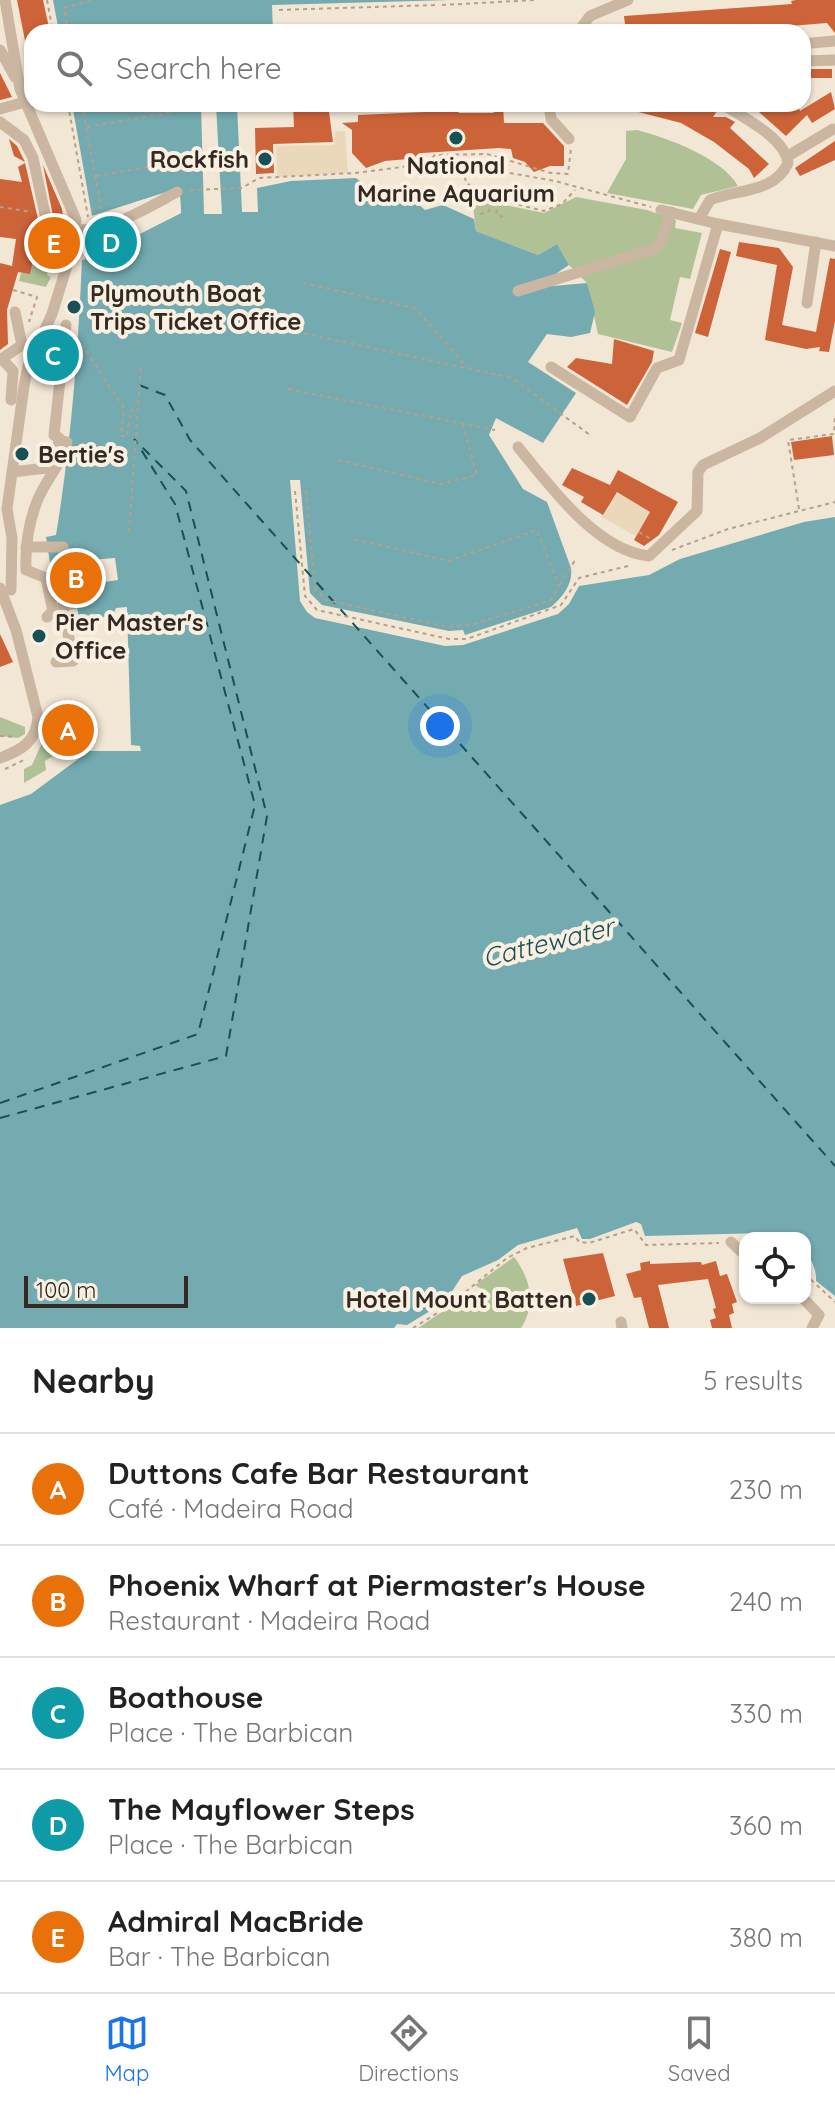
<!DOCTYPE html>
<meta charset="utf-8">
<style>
:root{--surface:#fff;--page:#f2f2f2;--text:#222;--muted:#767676;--line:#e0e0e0;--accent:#1a73e8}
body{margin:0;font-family:Quicksand,sans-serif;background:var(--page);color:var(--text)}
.controls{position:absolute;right:24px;bottom:24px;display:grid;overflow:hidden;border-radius:16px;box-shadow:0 2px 6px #0004}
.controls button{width:72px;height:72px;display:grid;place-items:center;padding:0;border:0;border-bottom:2px solid var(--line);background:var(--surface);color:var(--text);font:40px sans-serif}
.scale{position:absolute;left:24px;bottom:20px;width:164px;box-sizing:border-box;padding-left:8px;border:4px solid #342a24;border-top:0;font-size:22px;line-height:28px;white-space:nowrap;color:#342a24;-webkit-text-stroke:6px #faf0e1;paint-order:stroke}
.you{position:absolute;left:440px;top:726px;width:28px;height:28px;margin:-20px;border:6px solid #fff;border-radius:50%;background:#1a73e8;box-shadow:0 0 0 12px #1a73e833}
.badge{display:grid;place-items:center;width:52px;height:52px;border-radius:50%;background:var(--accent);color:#fff;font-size:26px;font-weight:700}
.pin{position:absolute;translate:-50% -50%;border:4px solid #fff;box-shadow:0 2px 8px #0006}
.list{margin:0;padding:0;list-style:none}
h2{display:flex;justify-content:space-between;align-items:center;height:104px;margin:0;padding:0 32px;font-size:34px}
h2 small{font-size:26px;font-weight:400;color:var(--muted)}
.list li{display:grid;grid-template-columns:52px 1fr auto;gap:24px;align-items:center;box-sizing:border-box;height:112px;padding:0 32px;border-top:2px solid var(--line)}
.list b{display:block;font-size:30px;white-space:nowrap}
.list p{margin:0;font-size:26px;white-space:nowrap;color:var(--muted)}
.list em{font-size:26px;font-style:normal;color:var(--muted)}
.icon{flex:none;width:44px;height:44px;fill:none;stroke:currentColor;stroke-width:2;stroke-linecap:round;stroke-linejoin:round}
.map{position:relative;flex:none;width:835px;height:1328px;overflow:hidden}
.search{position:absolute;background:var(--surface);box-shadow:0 2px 6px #0004;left:24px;right:24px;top:24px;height:88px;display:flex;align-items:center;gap:20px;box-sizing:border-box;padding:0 28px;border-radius:24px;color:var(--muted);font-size:30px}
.sheet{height:664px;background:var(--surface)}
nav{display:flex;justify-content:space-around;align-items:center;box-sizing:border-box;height:112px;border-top:2px solid var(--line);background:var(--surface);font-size:22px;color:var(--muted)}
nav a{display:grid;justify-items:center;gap:4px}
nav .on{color:var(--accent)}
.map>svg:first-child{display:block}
.green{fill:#b0c195}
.plaza{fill:#ebd8bb}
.water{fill:#73abb0;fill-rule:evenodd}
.pier{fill:#f2e6d5}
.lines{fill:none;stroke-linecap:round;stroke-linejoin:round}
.ferry{stroke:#185057;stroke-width:2;stroke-dasharray:10 8;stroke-linecap:butt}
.building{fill:#cd6338}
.path{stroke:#b69f8b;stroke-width:2;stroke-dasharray:4 4;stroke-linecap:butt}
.minor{stroke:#cab6a1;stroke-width:11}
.poi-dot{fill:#185057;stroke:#faf0e1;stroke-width:3}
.labels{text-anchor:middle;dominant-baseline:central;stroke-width:8;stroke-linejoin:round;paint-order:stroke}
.poi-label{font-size:24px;font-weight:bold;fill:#342a24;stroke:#faf0e1;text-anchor:start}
.water-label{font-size:26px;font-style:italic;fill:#185057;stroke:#faf0e1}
</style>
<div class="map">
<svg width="835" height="1328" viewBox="0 0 835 1328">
<rect width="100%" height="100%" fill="#f2e6d5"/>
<g class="green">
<path d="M637,130c31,8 85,28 101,56l-37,9 -8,14 -86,-16 19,-34v-28z"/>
<path d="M576,197l71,13 29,10 -1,8 27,5 -12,46 -10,-2 -10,43 12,3 -10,29 -74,-18 -11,-51 -18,-18 -12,-21 -19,11 -62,-24 -4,-33 72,15z"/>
<path d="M34,252l17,8 -4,15 4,2 -5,10 -27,-6 2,-8h9z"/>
<path d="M0,717l25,10v7l-7,4 -18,-2z"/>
<path d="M53,731l26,9 -34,21 1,9 -22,13v-14l8,-4 14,-31 5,1z"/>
<path d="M514,1257c16,21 23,47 7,71h-103l48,-32 5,10 12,-1 3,-13 -11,-7z"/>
</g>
<g class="plaza">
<path d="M335,131h10l3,42 -71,4 -1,-31 58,-1z"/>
<path d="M617,492l33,20 -14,24 -35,-19z"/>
</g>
<g class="water">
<path d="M53,0h398l-179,5 1,27h-214z"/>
<path d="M72,104h204l-39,1 5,107h16l-1,-24 34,-7 65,-3 18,14 32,1 19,17 18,-5 31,14 2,12 62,24 19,-11 12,21 -12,8 -4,13 34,-3 8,29 -5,21 -19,4 -24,-3 -19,28 48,31 -33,50 -47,-25 -7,17 34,54 24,13 24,66c2,16 -8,29 -20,39l-86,28 -2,-5 -14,1 -127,-26 -12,-12 -10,-113h-10l10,121 7,11 8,6 130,28 18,-1 95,-31 11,-10 10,-18 70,-11 31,-16 124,-37 31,-5v779l-19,-15c1,-17 -11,-26 -11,-43h-21l-15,-5 -124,3 -4,-12 -5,-2 -46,17h-8l-5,-11 -59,17 -20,15 -36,16 -17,26 -38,23 -10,-1 -3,4h-394v-523l31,-11 58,-43h52l-1,-5 -9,-1 -4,-138 -11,1 -4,9h-33l-4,-20 11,-2 -1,-10 33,-5 -3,-22 -65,5 -4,-26 10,-2c15,-91 22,-182 26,-275l10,-2 89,-45 -1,-17 -7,-6 -81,26zM201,105h15l6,109h-18z"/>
</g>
<path class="pier" d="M173,190l7,6 1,17 -89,45 -10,2 1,-4 94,-46 -1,-16 -85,26 1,-4z"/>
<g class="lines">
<g class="ferry">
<path d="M139,385l26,10 25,45 645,726"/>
<path d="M0,1103l198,-69 57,-229 -80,-301 -38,-61"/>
<path d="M0,1118l226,-62 41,-240 -81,-325 -52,-52"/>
</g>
</g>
<g class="building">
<path d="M17,0h26l7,32h-18v24h-4z"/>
<path d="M796,0h39v33l-8,-10 -37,3 1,6h-165l-2,-16 168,-12 -1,-3z"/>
<rect x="803" y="69" width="29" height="9"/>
<path d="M0,73l12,24 -12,3z"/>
<path d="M831,92l4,17 -23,14 -5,-8 -21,21 -36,-32h47l3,7z"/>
<path d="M293,104h35l5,38 -60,2 1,29 -18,1 -1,-46 39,-1z"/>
<path d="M452,104l7,9h34l10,-8 1,18h39l21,23v20h-14l-16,6 -9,-10 -12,-4 -2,-9 -12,-1 -76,5 -3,5 -35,3 -19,7 -14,-15v-23l-10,-7 16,-1v-7l67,-3 4,-7 3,7 19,-1z"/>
<path d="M624,104h82l11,7 -4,6h13l9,5 -5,6 39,36 -15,14 -5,-9 -35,-27 -33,-19 -58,-15z"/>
<path d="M9,139l8,7 8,16 -11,-6z"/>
<path d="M835,141v19l-35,16 -5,-8z"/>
<path d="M25,163l13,56 8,3 7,-6 -10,-51 19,44 3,24 -7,29 -24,-7 -4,19 -12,-2 -11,38 1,34 -8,6v-87l12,3 4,-27 -16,-2v-58l22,3 -4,-15z"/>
<path d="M739,242l40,6 14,19 -11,58 34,7 14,-74 5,1v62l-6,31 -10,-1 1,-4 -14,2 -41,-9 12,-75 -41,-9z"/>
<path d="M720,249l11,3 -23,85 -13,-4z"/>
<path d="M53,334l3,1 -4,41 -10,-3z"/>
<path d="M614,339l40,12 -2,11 -25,43 -60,-38 9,-9 36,6z"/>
<path d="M832,436l2,19 -40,5 -3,-18z"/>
<path d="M572,468l38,17 8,-15 60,32 -19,33 -15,11 -10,-6 16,-28 -33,-20 -14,23 -22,-13 3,-5 -22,-12z"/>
<path d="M83,564l2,27 -16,1 -2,-27z"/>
<path d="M0,634l13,28 -13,5z"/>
<path d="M57,720l26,8 -4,12 -26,-9z"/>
<path d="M603,1253l12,43 -39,10 -13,-47z"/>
<path d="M650,1261v3l51,-2 1,3 14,-4 4,15 7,-2 10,28 -5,2 2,9 -5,2 3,13h-20l-2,-8 6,-2 -3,-9 3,-1 -8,-29 -50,6 11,43h-20l-8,-31 -7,1 -8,-24 15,-4 -1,-7z"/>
</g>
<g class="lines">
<g class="path">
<path d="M47,0l6,32"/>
<path d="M442,5l93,-5"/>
<path d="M279,10l157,-5"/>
<path d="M68,32l-4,-24 30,-8"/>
<path d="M68,104l20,113"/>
<path d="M82,104l19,103 -10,3"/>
<path d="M87,127l86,-15"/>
<path d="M431,159l124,22 96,26"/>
<path d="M463,169l3,13 14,13 64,16 18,-7 13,-14"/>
<path d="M96,176l80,-14"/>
<path d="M190,190l52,-2 17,-10 96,-5 70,-9 10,-9 52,-1 64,19 17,1 3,-26"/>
<path d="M499,202l-3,12 7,3"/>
<path d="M0,207l32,5"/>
<path d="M480,214l8,-2 7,-11"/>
<path d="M91,239l7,14"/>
<path d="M85,259l21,-9"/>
<path d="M303,283l112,25 52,59"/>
<path d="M13,290l24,7 -8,25"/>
<path d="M288,330l224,48 78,57"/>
<path d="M77,338l47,70 -3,28h6l4,-26 5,1"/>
<path d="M288,389l207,41"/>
<path d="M338,460l103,24 36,-9 -14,-50"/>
<path d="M295,491l10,105 12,14 132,29h18l94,-34 18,-27 53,-13"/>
<path d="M306,491l9,97 11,12 122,27 26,-3 77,-24 8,-14 -22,-56 -88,31 -100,-23"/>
<path d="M799,509l-11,-69 46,-6 1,-19"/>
<path d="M129,532l12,-167"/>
<path d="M639,532l12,7"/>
<path d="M672,550l56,-21 107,-27"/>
<path d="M560,585l15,-25"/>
<path d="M0,736l15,1"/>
<path d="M5,769l19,-9"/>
<path d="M805,1274l30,28"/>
<path d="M413,1328l34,-21 60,-49 20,-10 48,-12 4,6 10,1 45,-14 12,16 73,-2"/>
</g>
<g class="minor">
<path d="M5,0l15,89 56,131 -6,36 -18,58 -24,52 -4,20 -17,123 5,29 -1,52"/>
<path d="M578,32l12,-16 38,-16"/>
<path d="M811,43l24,-2"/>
<path d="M0,50l15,27"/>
<path d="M803,61l32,-1"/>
<path d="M549,104l2,15 18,20"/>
<path d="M0,109l25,-7"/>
<path d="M0,122l24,18 9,18 12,56"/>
<path d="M788,156l45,-27"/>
<path d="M661,210l57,14 117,22"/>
<path d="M699,219l11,-19c27,-11 65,-7 78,-37 -3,-26 -46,-46 -66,-59"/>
<path d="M75,230c36,1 72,-22 102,-38"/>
<path d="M518,291l136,-42 7,-7 10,-30"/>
<path d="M807,303l9,-61"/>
<path d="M0,360l22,-15 -7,-33"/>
<path d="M3,360l10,11 -2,29"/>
<path d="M551,367l79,50 27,-49 22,-8 39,-136"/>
<path d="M518,447c32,39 79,104 131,109l48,-45 1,-39 5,-7 57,-27 75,-47"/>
<path d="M12,472l35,-4 10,-12 2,-18 -5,-3 12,-110"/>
<path d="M26,547h37"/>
<path d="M0,588l16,42 22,87c-2,25 -16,33 -38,41"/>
<path d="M47,617l6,-6 -7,-33 -20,-8c-1,-24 3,-49 12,-71 9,-21 23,-34 29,-57l-8,-2"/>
<path d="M56,662l17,-1 -10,-56 13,-2"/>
<path d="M731,1242l14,13"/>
<path d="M803,1298l16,17 -7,13"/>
<path d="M621,1322l1,6"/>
</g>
</g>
<g class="poi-dot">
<circle cx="456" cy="138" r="8"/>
<circle cx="265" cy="159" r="8"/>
<circle cx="74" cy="307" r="8"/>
<circle cx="22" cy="454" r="8"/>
<circle cx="39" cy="636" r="8"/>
<circle cx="589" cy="1299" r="8"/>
</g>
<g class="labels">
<g class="poi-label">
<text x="249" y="159" text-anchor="end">Rockfish</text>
<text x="456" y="165" text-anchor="middle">National<tspan x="456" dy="28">Marine Aquarium</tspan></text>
<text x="90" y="293">Plymouth Boat<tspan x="90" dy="28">Trips Ticket Office</tspan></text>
<text x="38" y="454">Bertie's</text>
<text x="55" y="622">Pier Master's<tspan x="55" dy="28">Office</tspan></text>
<text x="573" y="1299" text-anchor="end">Hotel Mount Batten</text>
</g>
<g class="water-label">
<text transform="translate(548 942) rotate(-14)">Cattewater</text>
</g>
</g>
</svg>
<div class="controls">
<button><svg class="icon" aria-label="locate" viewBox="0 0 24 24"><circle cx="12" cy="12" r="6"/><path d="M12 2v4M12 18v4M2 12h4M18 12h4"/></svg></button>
</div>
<div class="scale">100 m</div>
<div class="you"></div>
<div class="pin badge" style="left:68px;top:730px;background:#e8710a">A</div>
<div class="pin badge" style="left:76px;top:578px;background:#e8710a">B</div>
<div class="pin badge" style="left:53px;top:355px;background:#0f9aa8">C</div>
<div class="pin badge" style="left:111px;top:242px;background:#0f9aa8">D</div>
<div class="pin badge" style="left:54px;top:243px;background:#e8710a">E</div>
<div class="search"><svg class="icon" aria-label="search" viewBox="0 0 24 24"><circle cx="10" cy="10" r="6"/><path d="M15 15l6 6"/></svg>Search here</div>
</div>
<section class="sheet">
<h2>Nearby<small>5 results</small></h2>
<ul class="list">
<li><span class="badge" style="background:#e8710a">A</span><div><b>Duttons Cafe Bar Restaurant</b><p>Café · Madeira Road</p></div><em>230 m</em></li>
<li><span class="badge" style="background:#e8710a">B</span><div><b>Phoenix Wharf at Piermaster's House</b><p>Restaurant · Madeira Road</p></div><em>240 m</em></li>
<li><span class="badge" style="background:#0f9aa8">C</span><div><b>Boathouse</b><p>Place · The Barbican</p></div><em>330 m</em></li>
<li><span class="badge" style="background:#0f9aa8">D</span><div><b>The Mayflower Steps</b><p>Place · The Barbican</p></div><em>360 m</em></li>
<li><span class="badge" style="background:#e8710a">E</span><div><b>Admiral MacBride</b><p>Bar · The Barbican</p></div><em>380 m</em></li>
</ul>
</section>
<nav>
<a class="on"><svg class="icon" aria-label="map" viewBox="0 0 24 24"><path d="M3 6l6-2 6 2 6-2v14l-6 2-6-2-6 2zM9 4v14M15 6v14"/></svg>Map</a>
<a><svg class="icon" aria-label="directions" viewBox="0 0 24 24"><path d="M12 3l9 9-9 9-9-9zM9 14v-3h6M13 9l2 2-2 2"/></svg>Directions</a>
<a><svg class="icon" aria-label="saved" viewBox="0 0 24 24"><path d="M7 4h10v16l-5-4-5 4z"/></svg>Saved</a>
</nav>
